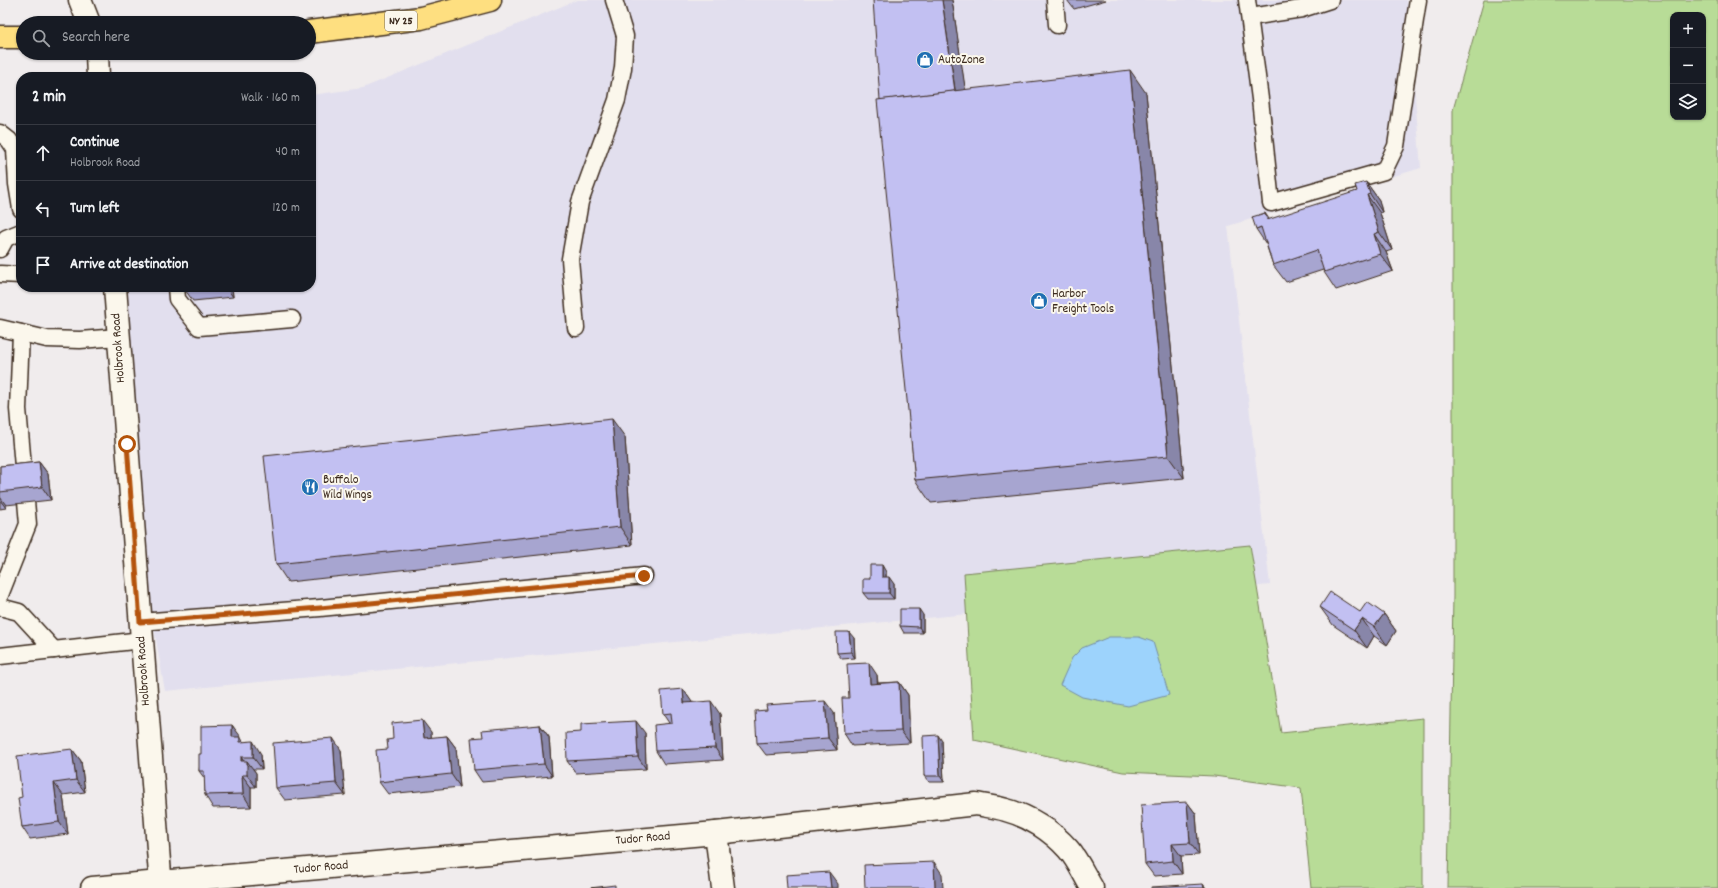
<!DOCTYPE html>
<meta charset="utf-8">
<style>
:root{--surface:#171b24;--page:#242831;--text:#f1f3f6;--muted:#9ea1a6;--line:#363941}
body{margin:0;font-family:Dekko,sans-serif;background:var(--page);color:var(--text)}
.controls{position:absolute;right:12px;top:12px;display:grid;overflow:hidden;border-radius:8px;box-shadow:0 1px 3px #0004}
.controls button{width:36px;height:36px;display:grid;place-items:center;padding:0;border:0;border-bottom:1px solid var(--line);background:var(--surface);color:var(--text);font:20px sans-serif}
.stop{position:absolute;width:12px;height:12px;margin:-9px;border:3px solid #b45309;border-radius:50%;background:#fff}
.stop.end{background:#b45309;border-color:#fff;box-shadow:0 1px 4px #0008}
.list{margin:0;padding:0;list-style:none}
h2{display:flex;justify-content:space-between;align-items:center;height:52px;margin:0;padding:0 16px;font-size:17px}
h2 small{font-size:13px;font-weight:400;color:var(--muted)}
.list li{display:grid;grid-template-columns:26px 1fr auto;gap:12px;align-items:center;box-sizing:border-box;height:56px;padding:0 16px;border-top:1px solid var(--line)}
.list b{display:block;font-size:15px;white-space:nowrap}
.list p{margin:0;font-size:13px;white-space:nowrap;color:var(--muted)}
.list em{font-size:13px;font-style:normal;color:var(--muted)}
.icon{flex:none;width:22px;height:22px;fill:none;stroke:currentColor;stroke-width:2;stroke-linecap:round;stroke-linejoin:round}
.map{position:relative;flex:none;width:1718px;height:888px;overflow:hidden}
.search{position:absolute;background:var(--surface);box-shadow:0 1px 3px #0004;left:16px;top:16px;width:300px;height:44px;display:flex;align-items:center;gap:10px;box-sizing:border-box;padding:0 14px;border-radius:22px;color:var(--muted);font-size:15px}
.panel{position:absolute;background:var(--surface);box-shadow:0 1px 3px #0004;left:16px;top:72px;width:300px;height:220px;border-radius:16px}
.map>svg:first-child{display:block}
.built{fill:#e2dfee}
.green{fill:#b8dc97;stroke:#7a835a;fill-rule:evenodd}
.water{fill:#9dd3fc;stroke:#768fa3}
.lines{fill:none;stroke-linecap:round;stroke-linejoin:round}
.service-casing{stroke:#3b2a1e;stroke-width:19}
.minor-casing{stroke:#3b2a1e;stroke-width:25}
.tertiary-casing{stroke:#3b2a1e;stroke-width:25}
.primary-casing{stroke:#3b2a1e;stroke-width:25}
.service{stroke:#fbf7ec;stroke-width:16}
.minor{stroke:#fbf7ec;stroke-width:22}
.tertiary{stroke:#fbf7ec;stroke-width:22}
.primary{stroke:#fedf80;stroke-width:22}
.wall{fill:#a7a5d0;stroke:#3b2a1e}
.shaded-wall{fill:#8886a9;stroke:#3b2a1e}
.building{fill:#c2c0f2;stroke:#3b2a1e}
.route{stroke:#b45309;stroke-width:5}
.labels{text-anchor:middle;dominant-baseline:central;stroke-width:4;stroke-linejoin:round;paint-order:stroke}
.shield{fill:#fbf7ec;stroke:#75685c;stroke-width:1}
.shield-label{font-size:12px;font-weight:bold;fill:#3b2a1e}
.poi-label{font-size:13px;fill:#3b2a1e;stroke:#fbf7ec;text-anchor:start}
.street-label{font-size:13px;fill:#3b2a1e;stroke:#fbf7ec}
</style>
<div class="map">
<svg width="1718" height="888" viewBox="0 0 1718 888">
<rect width="100%" height="100%" fill="#f0eced"/>
<filter id="ink" filterUnits="userSpaceOnUse"><feTurbulence type="fractalNoise" baseFrequency=".025" numOctaves="2"/><feDisplacementMap in="SourceGraphic" scale="8" xChannelSelector="R" yChannelSelector="G"/><feConvolveMatrix kernelMatrix="1 2 1 2 8 2 1 2 1" color-interpolation-filters="sRGB"/></filter>
<g filter="url(#ink)">
<path class="built" d="M577,0h830l14,168 -193,58 42,359 -1105,106 -35,-200 -15,-204h196v-192l52,-7z"/>
<g class="green">
<path d="M1484,0h234v888h-270l5,-292v-486zM1673,15h30v102h-30z"/>
<path d="M1250,545l31,188 142,-15v170h-112l-10,-100 -87,-12 -91,-4 -149,-32 -10,-167z"/>
</g>
<path class="water" d="M1109,637h30l14,5 16,53 -41,11 -46,-9 -22,-12 12,-27 10,-10z"/>
<g class="lines">
<defs>
<g id="service">
<path d="M1055,0l2,25"/>
<path d="M1247,0l13,99 11,104 113,-32 12,-25 22,-146"/>
<path d="M1250,17l52,-8 28,-9"/>
<path d="M0,133l9,7 6,9 2,35 4,25"/>
<path d="M0,249l6,-11 15,-6"/>
<path d="M0,274l21,1"/>
<path d="M176,287l1,12 22,28 93,-8"/>
<path d="M0,328l47,11 33,1 38,-3"/>
<path d="M576,328l-6,-69 10,-57 37,-102 6,-32 2,-32 -11,-36"/>
<path d="M0,595l28,-71 -10,-115 3,-76"/>
<path d="M0,607l19,5 35,38"/>
<path d="M140,622l180,-14 324,-32"/>
<path d="M0,656l142,-16"/>
</g>
<g id="minor">
<path d="M80,0l9,23"/>
<path d="M716,833l7,55"/>
<path d="M92,888l624,-55 260,-29c10,2 21,3 30,6 23,6 46,21 62,39 10,11 16,26 24,39"/>
</g>
<g id="tertiary">
<path d="M97,53l1,24"/>
<path d="M115,287l46,601"/>
</g>
<g id="primary">
<path d="M309,32l112,-14 69,-18"/>
<path d="M0,37h23"/>
</g>
</defs>
<use href="#service" class="service-casing"/>
<use href="#minor" class="minor-casing"/>
<use href="#tertiary" class="tertiary-casing"/>
<use href="#primary" class="primary-casing"/>
<use href="#service" class="service"/>
<use href="#minor" class="minor"/>
<use href="#tertiary" class="tertiary"/>
<use href="#primary" class="primary"/>
</g>
<g class="wall">
<path d="M952,0l13,90 181,3 38,385 -253,25 -16,-23 -35,-380z"/>
<path d="M1067,0h39l-32,9z"/>
<path d="M1366,182l13,18 3,12 -2,1 12,37 -6,2 7,19 -57,19 -12,-18 -1,-2 -37,12 -13,-17 -7,-21 -10,-15 101,-38z"/>
<path d="M183,287h49l1,10 -40,4z"/>
<path d="M625,437l7,108 -344,37 -12,-18z"/>
<path d="M39,462l9,12 3,26 -45,5v3l-6,1v-43z"/>
<path d="M886,572v5l8,7v15h-26l-5,-6 7,-14z"/>
<path d="M1320,607l40,5 24,2 12,17 -9,14 -13,-9 -7,12 -34,-23z"/>
<path d="M923,615v18h-19l-4,-7z"/>
<path d="M854,638l1,20 -13,1 -5,-6z"/>
<path d="M877,675l1,8 21,-1 9,13 2,48 -58,3 -8,-13 5,-35z"/>
<path d="M683,689l9,14 28,11 3,46 -59,4 -8,-13 13,-28 -6,-9z"/>
<path d="M834,713l3,37 -71,5 -9,-12z"/>
<path d="M232,725l11,17 18,12 1,15h-9l3,4v14h-5v20l-38,1 -8,-13v-16l-6,-8 2,-17z"/>
<path d="M540,725l9,12 3,39 -70,6 -8,-12 9,-33z"/>
<path d="M431,732v6l16,-2 9,12 4,39 -72,7 -9,-12z"/>
<path d="M645,733l1,36 -70,4 -9,-12z"/>
<path d="M942,741l2,41h-15l-5,-6z"/>
<path d="M72,749l9,12 4,31 -22,3 5,39 -38,5 -8,-12v-30z"/>
<path d="M341,750l4,45 -60,5 -9,-12z"/>
<path d="M1187,802l9,12 3,41 -18,1 1,18 -28,2 -9,-12z"/>
</g>
<g class="shaded-wall">
<path d="M942,0h10l17,114 -13,-18z"/>
<path d="M1130,70l16,23 38,385 -16,-22z"/>
<path d="M1366,182l13,18 3,12 -12,-18z"/>
<path d="M1367,195l13,18 12,37 -13,-18z"/>
<path d="M1265,213l12,18 -10,-11z"/>
<path d="M1374,234l12,18 7,19 -13,-17z"/>
<path d="M226,287h6l1,10z"/>
<path d="M612,419l13,18 7,108 -12,-18z"/>
<path d="M39,462l9,12 3,26 -9,-13z"/>
<path d="M0,497l6,8v3l-6,-8z"/>
<path d="M882,565l4,7v12l-4,-7z"/>
<path d="M889,577l5,7v15l-5,-6z"/>
<path d="M919,609l4,6v18l-4,-6z"/>
<path d="M1384,614l12,17 -9,14 -13,-18z"/>
<path d="M1362,619l12,17 -7,12 -13,-18z"/>
<path d="M849,632l5,6 1,20 -4,-6z"/>
<path d="M869,663l8,12 1,21 -8,-12z"/>
<path d="M899,682l9,13 2,48 -9,-12z"/>
<path d="M683,689l9,13v13l-8,-12z"/>
<path d="M711,701l9,13 3,46 -8,-12z"/>
<path d="M825,701l9,12 3,37 -9,-12z"/>
<path d="M422,720l9,12 1,19 -8,-13z"/>
<path d="M636,721l9,12 1,36 -8,-12z"/>
<path d="M232,725l9,12v1l7,11 -16,-12z"/>
<path d="M540,725l9,12 3,39 -8,-12z"/>
<path d="M938,735l4,6 2,41 -4,-6z"/>
<path d="M447,736l9,12 4,39 -9,-13z"/>
<path d="M333,738l8,12 4,45 -9,-12z"/>
<path d="M253,741l8,13 1,15 -9,-12z"/>
<path d="M72,749l9,12 4,31 -9,-12z"/>
<path d="M241,757l6,9v-5l9,12v14l-9,-12 -6,-14z"/>
<path d="M242,775l9,12v20l-8,-13z"/>
<path d="M54,783l9,12 5,39 -9,-12z"/>
<path d="M1187,802l9,12 3,41 -9,-12z"/>
<path d="M1172,844l9,12 1,18 -9,-13z"/>
<path d="M934,862l8,12 1,14h-8z"/>
<path d="M829,872l9,12v4h-7z"/>
<path d="M1203,884l3,4h-2z"/>
</g>
<g class="building">
<path d="M873,0h69l13,91 -75,9z"/>
<path d="M1130,70l38,386 -253,24 -38,-380z"/>
<path d="M1366,182l4,12 -3,1 12,37 -5,2 6,20 -56,18 -7,-22 -44,15 -12,-38 -5,2 -4,-12 13,-4 2,7 90,-29 -2,-6z"/>
<path d="M612,419l8,108 -344,37 -12,-108z"/>
<path d="M39,462l3,25 -42,5v-26z"/>
<path d="M870,565h12v12h7v16h-26v-14h7z"/>
<path d="M1330,592l30,20 7,-10 17,12 -10,13 -12,-8 -8,11 -34,-23z"/>
<path d="M900,609h19v18l-19,-1z"/>
<path d="M836,632h13l2,20 -14,1z"/>
<path d="M869,663l1,21 29,-2 2,49 -57,2 -2,-35h7l-2,-34z"/>
<path d="M683,689l1,14 27,-2 4,47 -59,3 -2,-26 18,-2 -1,-10 -8,1 -2,-23z"/>
<path d="M825,701l3,37 -71,5 -2,-32 12,-1 -1,-5z"/>
<path d="M422,720l2,18 23,-2 4,38 -72,8 -3,-32 12,-1 -1,-9 6,-1 -1,-16z"/>
<path d="M636,721l2,36 -71,4 -1,-28 15,-1v-8z"/>
<path d="M232,725v12h8v5l13,-1v16h-12v4h6v14h-5l1,19 -38,1 -1,-24h-5v-17h2v-28z"/>
<path d="M540,725l4,39 -70,6 -3,-32 12,-1 -1,-7z"/>
<path d="M938,735l2,41h-16l-1,-40z"/>
<path d="M333,738l3,45 -60,5 -3,-45z"/>
<path d="M72,749l4,31 -22,3 5,39 -37,5 -4,-29 4,-1 -5,-41z"/>
<path d="M1187,802l3,41 -18,1 1,17 -28,3 -4,-59z"/>
<path d="M934,862l1,26h-70l-1,-23z"/>
<path d="M829,872l2,16h-44l-1,-13z"/>
<path d="M1203,884l1,4h-53v-1z"/>
<path d="M615,885v3h-25z"/>
</g>
</g>
<g class="lines" filter="url(#ink)">
<path class="route" d="M127,444l13,178 180,-14 324,-32"/>
</g>
<defs>
<symbol id="shop-disc" viewBox="-11 -11 22 22"><circle r="9.5" fill="#1f6fb2" stroke="#fbf7ec"/><path d="M-5-2.5h2.3a2.7 3.5 0 0 1 5.4 0H5L5.5 6h-11ZM-1.5-2.5h3a1.5 2.3 0 0 0-3 0Z" fill="#fff"/></symbol>
<symbol id="restaurant-disc" viewBox="-11 -11 22 22"><circle r="9.5" fill="#1f6fb2" stroke="#fbf7ec"/><path d="M-5-6h1v4h1v-4h1v4h1v-4h1v5L-1.5 .5V6h-2V.5L-5-1ZM5-6V6H3V1.5H1.5Q1.5-4 5-6Z" fill="#fff"/></symbol>
</defs>
<g fill-rule="evenodd">
<use href="#shop-disc" x="915" y="50" width="20" height="20"/>
<use href="#shop-disc" x="1029" y="291" width="20" height="20"/>
<use href="#restaurant-disc" x="300" y="477" width="20" height="20"/>
</g>
<g class="labels">
<rect class="shield" x="385" y="11" width="32" height="20" rx="3"/>
<g class="shield-label">
<text x="401" y="21">NY 25</text>
</g>
<g class="poi-label">
<text x="938" y="60">AutoZone</text>
<text x="1052" y="294">Harbor<tspan x="1052" dy="15">Freight Tools</tspan></text>
<text x="323" y="480">Buffalo<tspan x="323" dy="15">Wild Wings</tspan></text>
</g>
<g class="street-label">
<text transform="translate(119 348) rotate(-94)">Holbrook Road</text>
<text transform="translate(144 671) rotate(-94)">Holbrook Road</text>
<text transform="translate(643 839) rotate(-5)">Tudor Road</text>
<text transform="translate(321 868) rotate(-5)">Tudor Road</text>
</g>
</g>
</svg>
<div class="controls">
<button>+</button>
<button>−</button>
<button><svg class="icon" aria-label="layers" viewBox="0 0 24 24"><path d="M12 4l9 5-9 5-9-5zM3 14l9 5 9-5"/></svg></button>
</div>
<div class="stop" style="left:127px;top:444px"></div>
<div class="stop end" style="left:644px;top:576px"></div>
<div class="search"><svg class="icon" aria-label="search" viewBox="0 0 24 24"><circle cx="10" cy="10" r="6"/><path d="M15 15l6 6"/></svg>Search here</div>
<section class="panel">
<h2>2 min<small>Walk · 160 m</small></h2>
<ul class="list">
<li><svg class="icon" aria-label="ahead" viewBox="0 0 24 24"><path d="M12 20V5M6 11l6-6 6 6"/></svg><div><b>Continue</b><p>Holbrook Road</p></div><em>40 m</em></li>
<li><svg class="icon" aria-label="left" viewBox="0 0 24 24"><path d="M17 20v-9H6M10 6l-5 5 5 5"/></svg><div><b>Turn left</b></div><em>120 m</em></li>
<li><svg class="icon" aria-label="arrive" viewBox="0 0 24 24"><path d="M6 21V4h12l-3 4 3 4H6"/></svg><div><b>Arrive at destination</b></div></li>
</ul>
</section>
</div>
